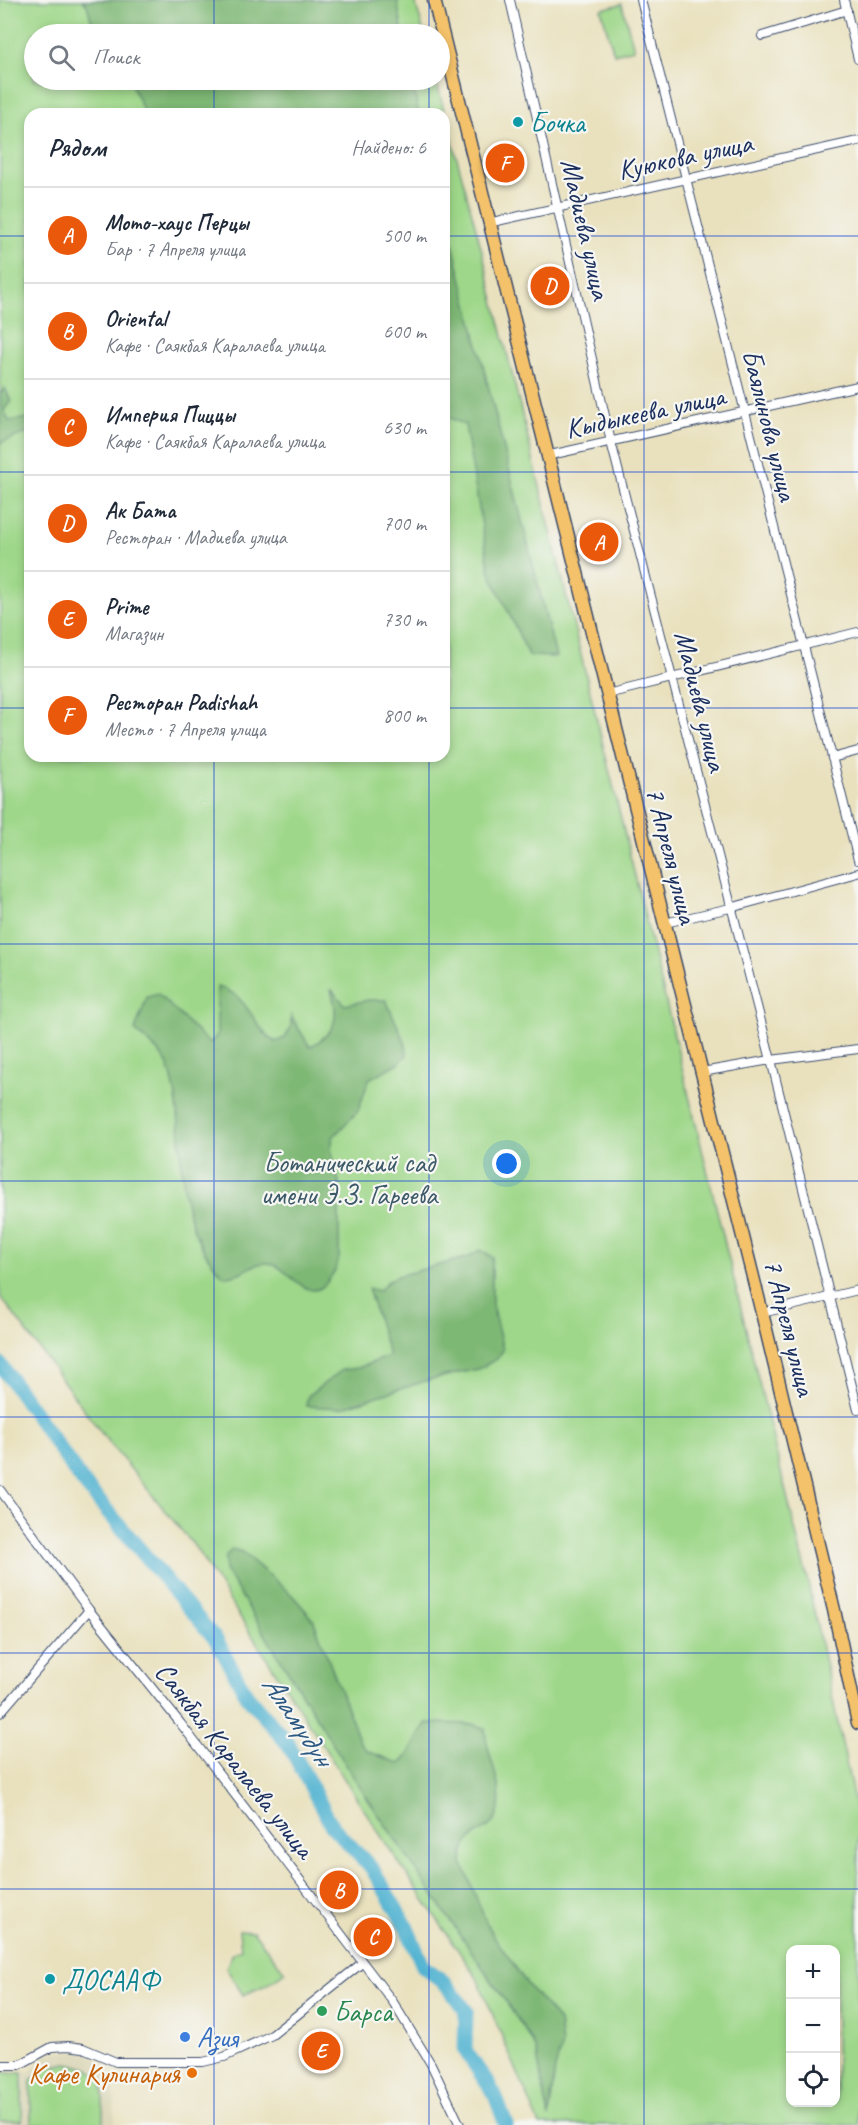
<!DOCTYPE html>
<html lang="ru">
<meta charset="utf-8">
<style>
:root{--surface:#fff;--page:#f2f2f3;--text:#1f2937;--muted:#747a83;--line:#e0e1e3;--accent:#ea580c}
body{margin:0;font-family:Caveat,sans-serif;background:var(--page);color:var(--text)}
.controls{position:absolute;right:18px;bottom:18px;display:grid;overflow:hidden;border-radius:12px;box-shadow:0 3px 9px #0003}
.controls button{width:54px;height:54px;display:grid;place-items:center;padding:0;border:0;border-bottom:2px solid var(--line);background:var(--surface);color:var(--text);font:30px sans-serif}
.you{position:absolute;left:507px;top:1164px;width:21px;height:21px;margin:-15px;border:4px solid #fff;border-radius:50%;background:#1a73e8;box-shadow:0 0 0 9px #1a73e833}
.badge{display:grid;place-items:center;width:39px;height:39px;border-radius:50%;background:var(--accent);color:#fff;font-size:20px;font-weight:700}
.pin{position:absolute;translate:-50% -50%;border:3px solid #fff;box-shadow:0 2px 6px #0006}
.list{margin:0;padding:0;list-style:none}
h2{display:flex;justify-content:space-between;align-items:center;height:78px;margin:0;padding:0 24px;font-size:26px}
h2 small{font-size:20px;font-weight:400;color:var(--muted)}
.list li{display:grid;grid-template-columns:39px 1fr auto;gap:18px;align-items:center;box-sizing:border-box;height:96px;padding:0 24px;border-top:2px solid var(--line)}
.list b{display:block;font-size:22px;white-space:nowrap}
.list p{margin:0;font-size:20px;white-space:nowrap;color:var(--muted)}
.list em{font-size:20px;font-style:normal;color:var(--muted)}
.icon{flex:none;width:33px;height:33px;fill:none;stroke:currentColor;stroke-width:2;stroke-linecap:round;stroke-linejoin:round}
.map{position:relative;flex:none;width:858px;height:2125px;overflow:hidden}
.search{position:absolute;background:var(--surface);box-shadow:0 3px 9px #0003;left:24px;top:24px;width:426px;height:66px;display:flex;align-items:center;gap:15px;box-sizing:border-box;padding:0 21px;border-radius:33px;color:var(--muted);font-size:22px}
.panel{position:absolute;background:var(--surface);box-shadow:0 3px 9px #0003;left:24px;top:108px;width:426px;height:654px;border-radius:18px}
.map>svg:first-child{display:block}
.built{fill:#d9d5b6}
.green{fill:#9ed789;stroke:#5c8374;stroke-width:1.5;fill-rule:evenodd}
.forest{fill:#7eb875;stroke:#4c746a;stroke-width:1.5}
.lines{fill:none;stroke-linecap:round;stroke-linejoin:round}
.river{stroke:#52b4d1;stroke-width:15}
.minor-casing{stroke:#3a4a6c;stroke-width:10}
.primary-casing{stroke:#3a4a6c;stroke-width:15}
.minor{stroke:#fff;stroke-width:8}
.primary{stroke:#f4c26a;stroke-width:12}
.grid{fill:none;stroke:#1d4ed8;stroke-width:1.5;stroke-opacity:0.55}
.culture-dot{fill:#0f9aa8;stroke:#f6f6f2;stroke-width:2}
.leisure-dot{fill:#2e9e5b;stroke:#f6f6f2;stroke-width:2}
.shop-dot{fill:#3f7fe0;stroke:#f6f6f2;stroke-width:2}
.food-dot{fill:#e8710a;stroke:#f6f6f2;stroke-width:2}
.labels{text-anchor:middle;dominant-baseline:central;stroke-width:4.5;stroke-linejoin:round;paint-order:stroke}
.culture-label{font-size:28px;fill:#0d838f;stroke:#f6f6f2;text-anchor:start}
.street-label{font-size:28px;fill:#1b2f5e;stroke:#f6f6f2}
.park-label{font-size:28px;fill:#3c5969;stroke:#f6f6f2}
.leisure-label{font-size:28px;fill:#27864d;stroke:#f6f6f2;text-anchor:start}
.shop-label{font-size:28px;fill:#366cbe;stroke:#f6f6f2;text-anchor:start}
.food-label{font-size:28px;fill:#c56008;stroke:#f6f6f2;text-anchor:end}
.water-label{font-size:30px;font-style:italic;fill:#2c5780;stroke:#f6f6f2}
</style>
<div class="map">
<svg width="858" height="2125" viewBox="0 0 858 2125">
<rect width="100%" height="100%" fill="#f6f6f2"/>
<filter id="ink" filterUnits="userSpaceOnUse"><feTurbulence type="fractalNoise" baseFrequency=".0167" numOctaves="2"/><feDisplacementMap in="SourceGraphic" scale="12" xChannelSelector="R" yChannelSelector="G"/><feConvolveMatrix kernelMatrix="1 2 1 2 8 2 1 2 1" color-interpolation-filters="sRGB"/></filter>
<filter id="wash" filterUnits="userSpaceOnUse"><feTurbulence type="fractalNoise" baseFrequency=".008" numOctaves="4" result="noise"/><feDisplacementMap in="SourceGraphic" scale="24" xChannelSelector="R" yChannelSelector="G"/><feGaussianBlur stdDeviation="1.35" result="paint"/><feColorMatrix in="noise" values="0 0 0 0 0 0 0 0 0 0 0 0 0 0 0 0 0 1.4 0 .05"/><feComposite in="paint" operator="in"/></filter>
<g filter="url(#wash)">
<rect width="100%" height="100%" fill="#e9e1be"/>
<path class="built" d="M60,2051l25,2 13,7 11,13 5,11 1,41h-115v-54h30l16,-15z"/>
<g class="green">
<path d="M0,0h415l9,34h-390v46h402l46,171 325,1327 51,241v306h-318l-63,-147 -94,-139 -188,-292 -92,-112 -103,-139zM30,114h414v642h-414zM790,1950h46v152h-46z"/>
<path d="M622,4l12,45 -20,5 -13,-45z"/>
<path d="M239,1930l14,1 32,41 -19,13 -23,10 -17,-27 7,-15 8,-4z"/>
<path d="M67,2063l20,5 16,12v45h-72v-45l14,-12z"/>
<rect x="0" y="2073" width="22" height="48"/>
</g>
<g class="forest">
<path d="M82,0h315l6,34h-308l-8,-29z"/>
<path d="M129,80h283l7,34h-274z"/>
<path d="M444,209l112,448 -27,-1 -39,-83 -25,-148 -21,-10z"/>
<path d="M5,388l6,13 -7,9 5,11 21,-3v14l-30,11v-49z"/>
<path d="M217,987c31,5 35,40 58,55l10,-4 6,-11v-11l19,31c28,-16 29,-30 21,-58l14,16 23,-5h18l20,45 1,10 -8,8 -30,16 -11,32 -25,26 -2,11 8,34v75c-2,11 -5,16 -12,25 -19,25 -39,-17 -59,-19 -17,-1 -24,13 -44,13 -60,-59 -32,-137 -55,-208 -5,-15 -24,-27 -34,-38l12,-33 11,-3 52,50 7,-9z"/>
<path d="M480,1250l12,7v48l11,45 -6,9 -19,10 -46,10 -92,29 -34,-2 2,-10 34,-26 16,-2 31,-12 -21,-68 11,3 8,-9 11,-6 71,-19z"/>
<path d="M232,1549l10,3 50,43 21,24 47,123 7,9 33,13c13,-11 16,-28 27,-41l47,1 11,5c1,27 22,61 12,87 -8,19 -32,13 -35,46l27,67 38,55 32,37 3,24 -7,23 -6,50 -13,-68 -5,-11 -170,-250 -136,-219v-12z"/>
</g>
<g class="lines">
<path class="river" d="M0,1364l82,117 135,160 30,55 42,49 43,81 41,44 33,56 17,40 22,17 21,28 -1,39 30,45 11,30"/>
</g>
</g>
<g filter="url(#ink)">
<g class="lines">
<defs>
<g id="minor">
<path d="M510,0l101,442 160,618 87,350"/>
<path d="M641,0l217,860"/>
<path d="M844,0l14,59"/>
<path d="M762,36l85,-26"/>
<path d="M488,223l370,-82"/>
<path d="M546,456l312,-70"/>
<path d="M607,694l251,-62"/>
<path d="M832,758l26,-7"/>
<path d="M665,923l65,-15 128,-35"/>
<path d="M702,1072l69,-12 87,-11"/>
<path d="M762,1313l96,-23"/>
<path d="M0,1490l89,120 92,114 212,278 38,62 29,61"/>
<path d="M0,1713l89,-103"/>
<path d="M0,2065h19l33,-18 16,-1 15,2 33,14h87l21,-5 48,-22 90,-72"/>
</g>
<path id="primary" d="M434,0l328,1313 72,297 24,113"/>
</defs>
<use href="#minor" class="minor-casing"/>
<use href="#primary" class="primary-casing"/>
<use href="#minor" class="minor"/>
<use href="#primary" class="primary"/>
</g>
</g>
<path class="grid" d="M214,0v34M429,0v34M644,0v2125M214,80v34M429,80v34M0,236h30M444,236h414M0,472h30M444,472h414M0,708h30M444,708h414M214,756v1369M429,756v1369M0,944h858M0,1181h858M0,1417h858M0,1653h858M0,1889h858"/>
<g class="culture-dot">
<circle cx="518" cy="122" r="6"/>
<circle cx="50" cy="1979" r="6"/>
</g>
<circle class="leisure-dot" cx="322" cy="2011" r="6"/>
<circle class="shop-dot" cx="185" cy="2037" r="6"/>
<circle class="food-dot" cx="192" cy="2073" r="6"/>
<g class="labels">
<g class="culture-label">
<text x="530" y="122">Бочка</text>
<text x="62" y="1979">ДОСААФ</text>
</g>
<g class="street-label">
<text transform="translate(685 156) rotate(-12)">Куюкова улица</text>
<text transform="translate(586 229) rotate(77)">Мадиева улица</text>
<text transform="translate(645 412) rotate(-12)">Кыдыкеева улица</text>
<text transform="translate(770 425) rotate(76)">Баялинова улица</text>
<text transform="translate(701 701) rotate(76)">Мадиева улица</text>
<text transform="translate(672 855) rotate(76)">7 Апреля улица</text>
<text transform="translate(790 1327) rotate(76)">7 Апреля улица</text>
<text transform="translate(235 1760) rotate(52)">Саякбая Каралаева улица</text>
</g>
<g class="park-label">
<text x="349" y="1162">Ботанический сад<tspan x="349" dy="32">имени Э.З. Гареева</tspan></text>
</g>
<g class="leisure-label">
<text x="334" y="2011">Барса</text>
</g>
<g class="shop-label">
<text x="197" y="2037">Азия</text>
</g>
<g class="food-label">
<text x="180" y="2073">Кафе Кулинария</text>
</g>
<g class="water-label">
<text transform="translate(298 1720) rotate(56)">Аламүдүн</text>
</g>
</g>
</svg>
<div class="controls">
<button>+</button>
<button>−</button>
<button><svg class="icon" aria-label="locate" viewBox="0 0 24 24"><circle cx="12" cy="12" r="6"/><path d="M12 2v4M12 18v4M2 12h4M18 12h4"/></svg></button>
</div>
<div class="you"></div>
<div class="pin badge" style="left:599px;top:542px">A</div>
<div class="pin badge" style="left:339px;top:1890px">B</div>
<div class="pin badge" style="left:373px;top:1937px">C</div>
<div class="pin badge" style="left:550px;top:286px">D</div>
<div class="pin badge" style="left:321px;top:2051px">E</div>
<div class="pin badge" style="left:505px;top:163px">F</div>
<div class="search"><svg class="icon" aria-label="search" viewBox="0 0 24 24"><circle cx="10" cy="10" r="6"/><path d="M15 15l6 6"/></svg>Поиск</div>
<section class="panel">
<h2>Рядом<small>Найдено: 6</small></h2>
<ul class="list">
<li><span class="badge">A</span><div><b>Мото-хаус Перцы</b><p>Бар · 7 Апреля улица</p></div><em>500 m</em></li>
<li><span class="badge">B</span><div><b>Oriental</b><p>Кафе · Саякбая Каралаева улица</p></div><em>600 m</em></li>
<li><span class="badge">C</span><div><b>Империя Пиццы</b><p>Кафе · Саякбая Каралаева улица</p></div><em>630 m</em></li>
<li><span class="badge">D</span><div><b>Ак Бата</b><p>Ресторан · Мадиева улица</p></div><em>700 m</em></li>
<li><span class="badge">E</span><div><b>Prime</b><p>Магазин</p></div><em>730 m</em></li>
<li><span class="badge">F</span><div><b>Ресторан Padishah</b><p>Место · 7 Апреля улица</p></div><em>800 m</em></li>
</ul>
</section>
</div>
